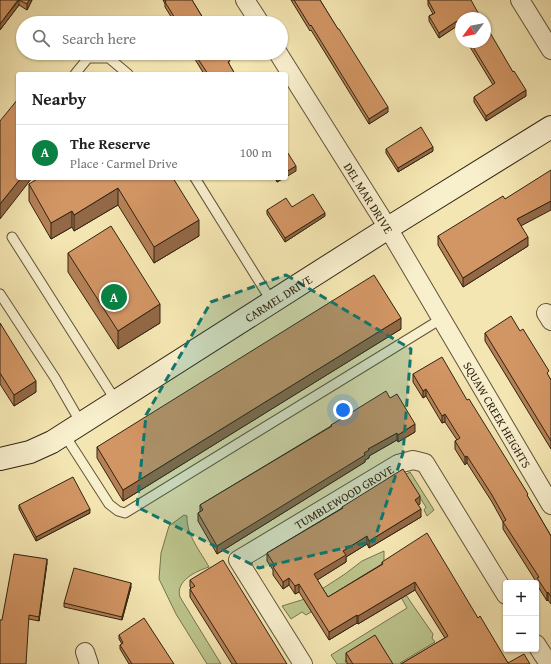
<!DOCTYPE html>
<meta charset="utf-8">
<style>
:root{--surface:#fff;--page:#f6f6f6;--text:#222;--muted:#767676;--line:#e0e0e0;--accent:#0b8043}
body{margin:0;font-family:"Gentium Book Plus",serif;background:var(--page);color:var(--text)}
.controls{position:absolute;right:12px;bottom:12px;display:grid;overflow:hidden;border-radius:4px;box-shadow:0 1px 3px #0004}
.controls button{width:36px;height:36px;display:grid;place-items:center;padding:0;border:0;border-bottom:1px solid var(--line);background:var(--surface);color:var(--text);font:20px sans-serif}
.compass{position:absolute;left:455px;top:12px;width:36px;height:36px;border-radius:50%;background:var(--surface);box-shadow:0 1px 3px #0004;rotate:238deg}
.you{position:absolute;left:343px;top:410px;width:14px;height:14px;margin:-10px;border:3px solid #fff;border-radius:50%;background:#1a73e8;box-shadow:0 0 0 6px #1a73e833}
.badge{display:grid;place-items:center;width:26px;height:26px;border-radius:50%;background:var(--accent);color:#fff;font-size:13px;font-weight:700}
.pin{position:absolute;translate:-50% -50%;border:2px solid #fff;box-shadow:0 1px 4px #0006}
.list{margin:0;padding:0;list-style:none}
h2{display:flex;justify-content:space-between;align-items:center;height:52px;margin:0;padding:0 16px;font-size:17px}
h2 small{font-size:13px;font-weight:400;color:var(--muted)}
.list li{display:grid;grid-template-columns:26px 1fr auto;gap:12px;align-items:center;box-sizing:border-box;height:56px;padding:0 16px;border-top:1px solid var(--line)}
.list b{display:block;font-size:15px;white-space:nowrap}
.list p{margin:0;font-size:13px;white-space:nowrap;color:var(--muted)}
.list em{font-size:13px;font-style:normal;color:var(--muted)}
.icon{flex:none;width:22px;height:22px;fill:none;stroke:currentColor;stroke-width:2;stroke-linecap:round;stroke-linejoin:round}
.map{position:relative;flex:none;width:551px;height:664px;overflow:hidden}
.search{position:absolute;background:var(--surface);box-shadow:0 1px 3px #0004;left:16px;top:16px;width:272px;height:44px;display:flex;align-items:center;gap:10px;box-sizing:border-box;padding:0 14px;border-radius:22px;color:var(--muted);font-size:15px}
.panel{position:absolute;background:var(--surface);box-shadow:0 1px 3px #0004;left:16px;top:72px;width:272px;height:108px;border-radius:4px}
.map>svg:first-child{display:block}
.green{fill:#bcc48c;stroke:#76744f}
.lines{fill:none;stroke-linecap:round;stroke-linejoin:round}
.lane-casing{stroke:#62543a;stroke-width:11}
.street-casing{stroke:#62543a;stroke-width:20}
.secondary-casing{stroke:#312412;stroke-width:24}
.lane{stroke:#f8efcd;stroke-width:9}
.street{stroke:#f8efcd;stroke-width:18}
.secondary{stroke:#f8efcd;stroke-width:22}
.wall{fill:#b58056;stroke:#312412}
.shaded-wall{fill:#936846;stroke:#312412}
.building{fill:#d29564;stroke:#312412}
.marked{fill:#0f766e;fill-opacity:0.2;stroke:#0f766e;stroke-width:3;stroke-dasharray:8 5;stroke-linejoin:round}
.labels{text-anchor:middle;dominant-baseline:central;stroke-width:4;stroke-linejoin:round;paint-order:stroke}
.street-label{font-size:12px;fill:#312412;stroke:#f8efcd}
</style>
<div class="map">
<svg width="551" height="664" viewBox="0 0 551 664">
<rect width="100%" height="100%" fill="#f4e6b2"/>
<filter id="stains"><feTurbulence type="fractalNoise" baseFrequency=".005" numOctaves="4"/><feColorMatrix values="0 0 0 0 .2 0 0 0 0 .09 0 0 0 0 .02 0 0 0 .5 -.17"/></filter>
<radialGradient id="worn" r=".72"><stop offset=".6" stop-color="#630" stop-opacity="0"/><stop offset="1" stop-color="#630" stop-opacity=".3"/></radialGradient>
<g class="green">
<path d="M410,472l24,38 -7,6 -3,-6 2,-3 -21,-32z"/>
<path d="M184,515l3,1c-1,19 14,36 22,51 -13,4 -34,14 -29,30l41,67h-14l-31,-50 -17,-35 2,-26 8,-27z"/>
<path d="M384,551v18l-78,46 -4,-3 -11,7 -9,-13 26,-8 37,-24 17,-13z"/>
<path d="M395,577l15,24 23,33 -1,4 3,4 -35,21 1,1h-12l-13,-22 -31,19 2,3h-10l-6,-9 76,-47 -16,-29z"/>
</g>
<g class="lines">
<defs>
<g id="lane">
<path d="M75,74l13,-16h21l19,16"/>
<path d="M195,178l77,124"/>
<path d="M12,237l104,164"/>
<path d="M0,294l55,84 26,45"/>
<path d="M64,434l45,70 9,7 7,2 316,-194"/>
</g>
<g id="street">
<path d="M245,0l15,23"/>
<path d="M520,0l31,50"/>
<path id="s1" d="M278,53l110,175 163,277"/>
<path d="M546,313l5,8"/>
<path d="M536,644l13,20"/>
<path d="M85,652l4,12"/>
<path id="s2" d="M303,664l-65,-104 160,-96 15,-4 12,3 81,132"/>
</g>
<g id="secondary">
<path id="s3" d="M0,459l30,-7 22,-10 336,-214 163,-101"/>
</g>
</defs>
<use href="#lane" class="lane-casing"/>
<use href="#street" class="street-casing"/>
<use href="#secondary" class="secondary-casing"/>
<use href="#lane" class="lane"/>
<use href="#street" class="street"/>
<use href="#secondary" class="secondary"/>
</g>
<g class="wall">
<path d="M0,0h32l-5,10 -8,-5 -19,25z"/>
<path d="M163,0h29l14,23h-31l-10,-16v-3z"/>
<path d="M291,0h29l68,112 -19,12 -58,-94 -1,1z"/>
<path d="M428,0l33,18v14l-4,-6 -18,12 -10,-17v-5l4,-2 -5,-9z"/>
<path d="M467,42h18l41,54 -40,25 -12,-19v-5l19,-12z"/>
<path d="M193,53h32l5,13 5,8h-31l-11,-18z"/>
<path d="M386,149l47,2 -35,21 -12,-19z"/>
<path d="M173,178l26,58 -45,27 -36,-58 -44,26 -2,-4 -21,12 -22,-38v-17z"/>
<path d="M275,178h9l-7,4z"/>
<path d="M292,207l33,9 -40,26 -18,-28v-4z"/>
<path d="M521,226l7,20 -65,41 -25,-42v-9z"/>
<path d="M68,253l92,70 -42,26 -50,-77z"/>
<path d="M0,323l36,69 -22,14 -14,-22z"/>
<path d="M401,329l-278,172 -26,-43v-11z"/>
<path d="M485,333l64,44 2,3v69l-66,-108z"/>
<path d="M413,374l54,26 61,97 23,39v68l-3,-4 -1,1 -10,-16v-2l-34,-54v-7l-11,-20 -25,-39 -2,2 -10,-16v-8l2,-1 -12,-18 -3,1 -16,-27 -3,2 -10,-16z"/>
<path d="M390,398l25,34 -17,10 -1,-2 -28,16v2l-4,2v2l-148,92 -19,-33v-8l2,-1v-7l131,-79v-1z"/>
<path d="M420,504l-2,1 3,12 -52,31 -2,-4 -21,13v5l-29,18 11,17 54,-33v-2l96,56 30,45 22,1h-129l44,-26 -30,-48 -57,34 -1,-1 -28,17 -30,-48 -4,2 -6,-9 -6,4 -10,-14v-5l-6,-9v-8l75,-45v-1z"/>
<path d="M19,505l71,8 -54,28 -17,-32z"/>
<path d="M47,563l-8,58 -10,-2 -27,1z"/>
<path d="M190,580l97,84h-55l-42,-67v-8l1,-1 -1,-1z"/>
<path d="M131,587l-9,33 -58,-13v-4z"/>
<path d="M119,635l55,29h-45l-9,-15v-4l2,-1 -3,-5z"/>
<path d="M346,653l47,11h-45l-2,-3z"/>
</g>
<g class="shaded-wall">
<path d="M19,0v5l-19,25v-6z"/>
<path d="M29,0h3l-5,10v-6z"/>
<path d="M457,21v5l-18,12v-5z"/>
<path d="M526,90v6l-40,25v-5z"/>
<path d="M388,107v5l-19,12v-5z"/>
<path d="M433,147v4l-35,21v-4z"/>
<path d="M296,166v5l-10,6v-5z"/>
<path d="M21,178h11l-32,41v-15z"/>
<path d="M277,178h7l-7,4z"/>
<path d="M118,188v17l-44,26v-16z"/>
<path d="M551,201v9l-34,18v-9z"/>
<path d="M72,211v16l-21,12v-16z"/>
<path d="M325,213v3l-40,26v-4z"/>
<path d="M199,220v16l-45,27v-16z"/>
<path d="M528,237v9l-65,41v-9z"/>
<path d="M160,304v19l-42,26v-18z"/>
<path d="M401,318v11l-278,172v-11z"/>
<path d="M36,381v11l-22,14v-11z"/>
<path d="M426,389v7l-3,2v-7z"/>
<path d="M445,414v8l-3,1v-7z"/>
<path d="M415,424v8l-17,10v-7z"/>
<path d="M397,433v7l-28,16v2l-4,2v2l-148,92v-8l147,-93 4,-4z"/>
<path d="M467,456v7l-2,2v-8z"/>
<path d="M420,496v8l-5,3v-7z"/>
<path d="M90,509v4l-54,28v-4z"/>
<path d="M421,509v8l-52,31v-7z"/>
<path d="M367,536v8l-21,13v5l-32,20v-8l29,-23z"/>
<path d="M47,559v4l-8,58v-4z"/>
<path d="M289,578v7l-6,4v-7z"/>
<path d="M415,582v8l-57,34v-8z"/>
<path d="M131,583v4l-9,33v-3z"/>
<path d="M299,584v8l-4,2v-8z"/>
<path d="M548,592v8l-1,1v-8z"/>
<path d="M357,615v8l-28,17v-8z"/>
</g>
<g class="building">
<path d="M0,0h18l-18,24z"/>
<path d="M19,0h10l-2,4z"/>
<path d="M165,0h27l14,23h-28l-13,-21h1z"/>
<path d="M294,0h26l18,29h1l49,78 -19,12 -58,-94 -1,1z"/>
<path d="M428,0h43l10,18h-20v9l-4,-6 -18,12 -10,-17 6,-3z"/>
<path d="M485,24l28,48 1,-1 12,19 -40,26 -12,-19 21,-14 -25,-41h15z"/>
<path d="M194,53h31l5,8 -2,1 7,12h-27z"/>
<path d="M18,99v79h3l-21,26v-83z"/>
<path d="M421,127l12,20 -35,21 -12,-19z"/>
<path d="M286,150l10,16 -10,6z"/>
<path d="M551,170v31l-34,18 11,18 -65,41 -25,-42 65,-40 2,3z"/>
<path d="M39,178h134l26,42 -45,27 -36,-59 -44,27 -2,-4 -21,12 -22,-39z"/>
<path d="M313,194l12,19 -40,25 -18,-28 19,-12 6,9z"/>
<path d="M111,226l49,78 -42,27 -50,-78z"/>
<path d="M374,275l27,43 -278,172 -26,-43z"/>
<path d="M511,316l9,15 3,-2 26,42 -2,2 4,7v61l-66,-108z"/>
<path d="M0,323l36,58 -22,14 -14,-22z"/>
<path d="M442,357l25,43 2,-1 59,95 -1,1 24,41v61l-3,-5 -1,1 -10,-15 2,-1 -36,-55 3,-2 -14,-25 -25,-39 -2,1 -10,-16 5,-3 -15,-24 -3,2 -16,-27 -3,2 -10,-17z"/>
<path d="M386,391l4,7 7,-4 18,30 -17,11 -1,-2 -29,16 1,1 -5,3 1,2 -148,91 -19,-33 5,-3 -3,-5 132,-79 -1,-1z"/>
<path d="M403,469l17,27 -5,4 6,9 -52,32 -2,-5 -24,15 3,4 -32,19 14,23 55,-33 -1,-2 45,-29 51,85 2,-2 28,47 16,-9 6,10h-129l47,-28 -33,-54 -57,34 -1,-1 -28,17 -30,-48 -4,2 -6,-8 -6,4 -10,-15 2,-1 -8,-13 76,-45 -1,-1z"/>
<path d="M73,477l17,32 -54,28 -17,-32z"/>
<path d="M14,554l33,5 -8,58 -10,-2 -3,49h-26v-44h2z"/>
<path d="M223,560l64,104h-50l-47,-75 5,-3 -5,-6z"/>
<path d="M74,568l57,15 -9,34 -58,-14z"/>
<path d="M144,618l30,46h-42l-12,-19 3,-2 -4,-8z"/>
<path d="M375,635l18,29h-40l-7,-11z"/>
</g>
<path class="marked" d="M286,275l125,74 -8,104 -29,88 -115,27 -122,-61 9,-92 65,-113z"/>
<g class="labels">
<g class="street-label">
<text stroke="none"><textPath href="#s1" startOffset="171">DEL MAR DRIVE</textPath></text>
<text stroke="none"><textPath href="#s3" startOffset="323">CARMEL DRIVE</textPath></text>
<text stroke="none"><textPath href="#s1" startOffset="423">SQUAW CREEK HEIGHTS</textPath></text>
<text stroke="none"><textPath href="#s2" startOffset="246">TUMBLEWOOD GROVE</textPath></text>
</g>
</g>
<rect width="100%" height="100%" filter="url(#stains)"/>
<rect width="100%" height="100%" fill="url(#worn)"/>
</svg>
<div class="controls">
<button>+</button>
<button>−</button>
</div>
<svg class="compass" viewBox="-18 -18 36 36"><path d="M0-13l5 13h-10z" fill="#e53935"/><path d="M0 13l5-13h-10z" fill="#767676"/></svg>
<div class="you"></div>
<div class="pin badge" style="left:114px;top:297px">A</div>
<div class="search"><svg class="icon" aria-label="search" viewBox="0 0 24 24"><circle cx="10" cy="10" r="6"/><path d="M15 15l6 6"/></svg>Search here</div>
<section class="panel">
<h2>Nearby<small></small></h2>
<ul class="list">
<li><span class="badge">A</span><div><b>The Reserve</b><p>Place · Carmel Drive</p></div><em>100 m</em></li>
</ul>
</section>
</div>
